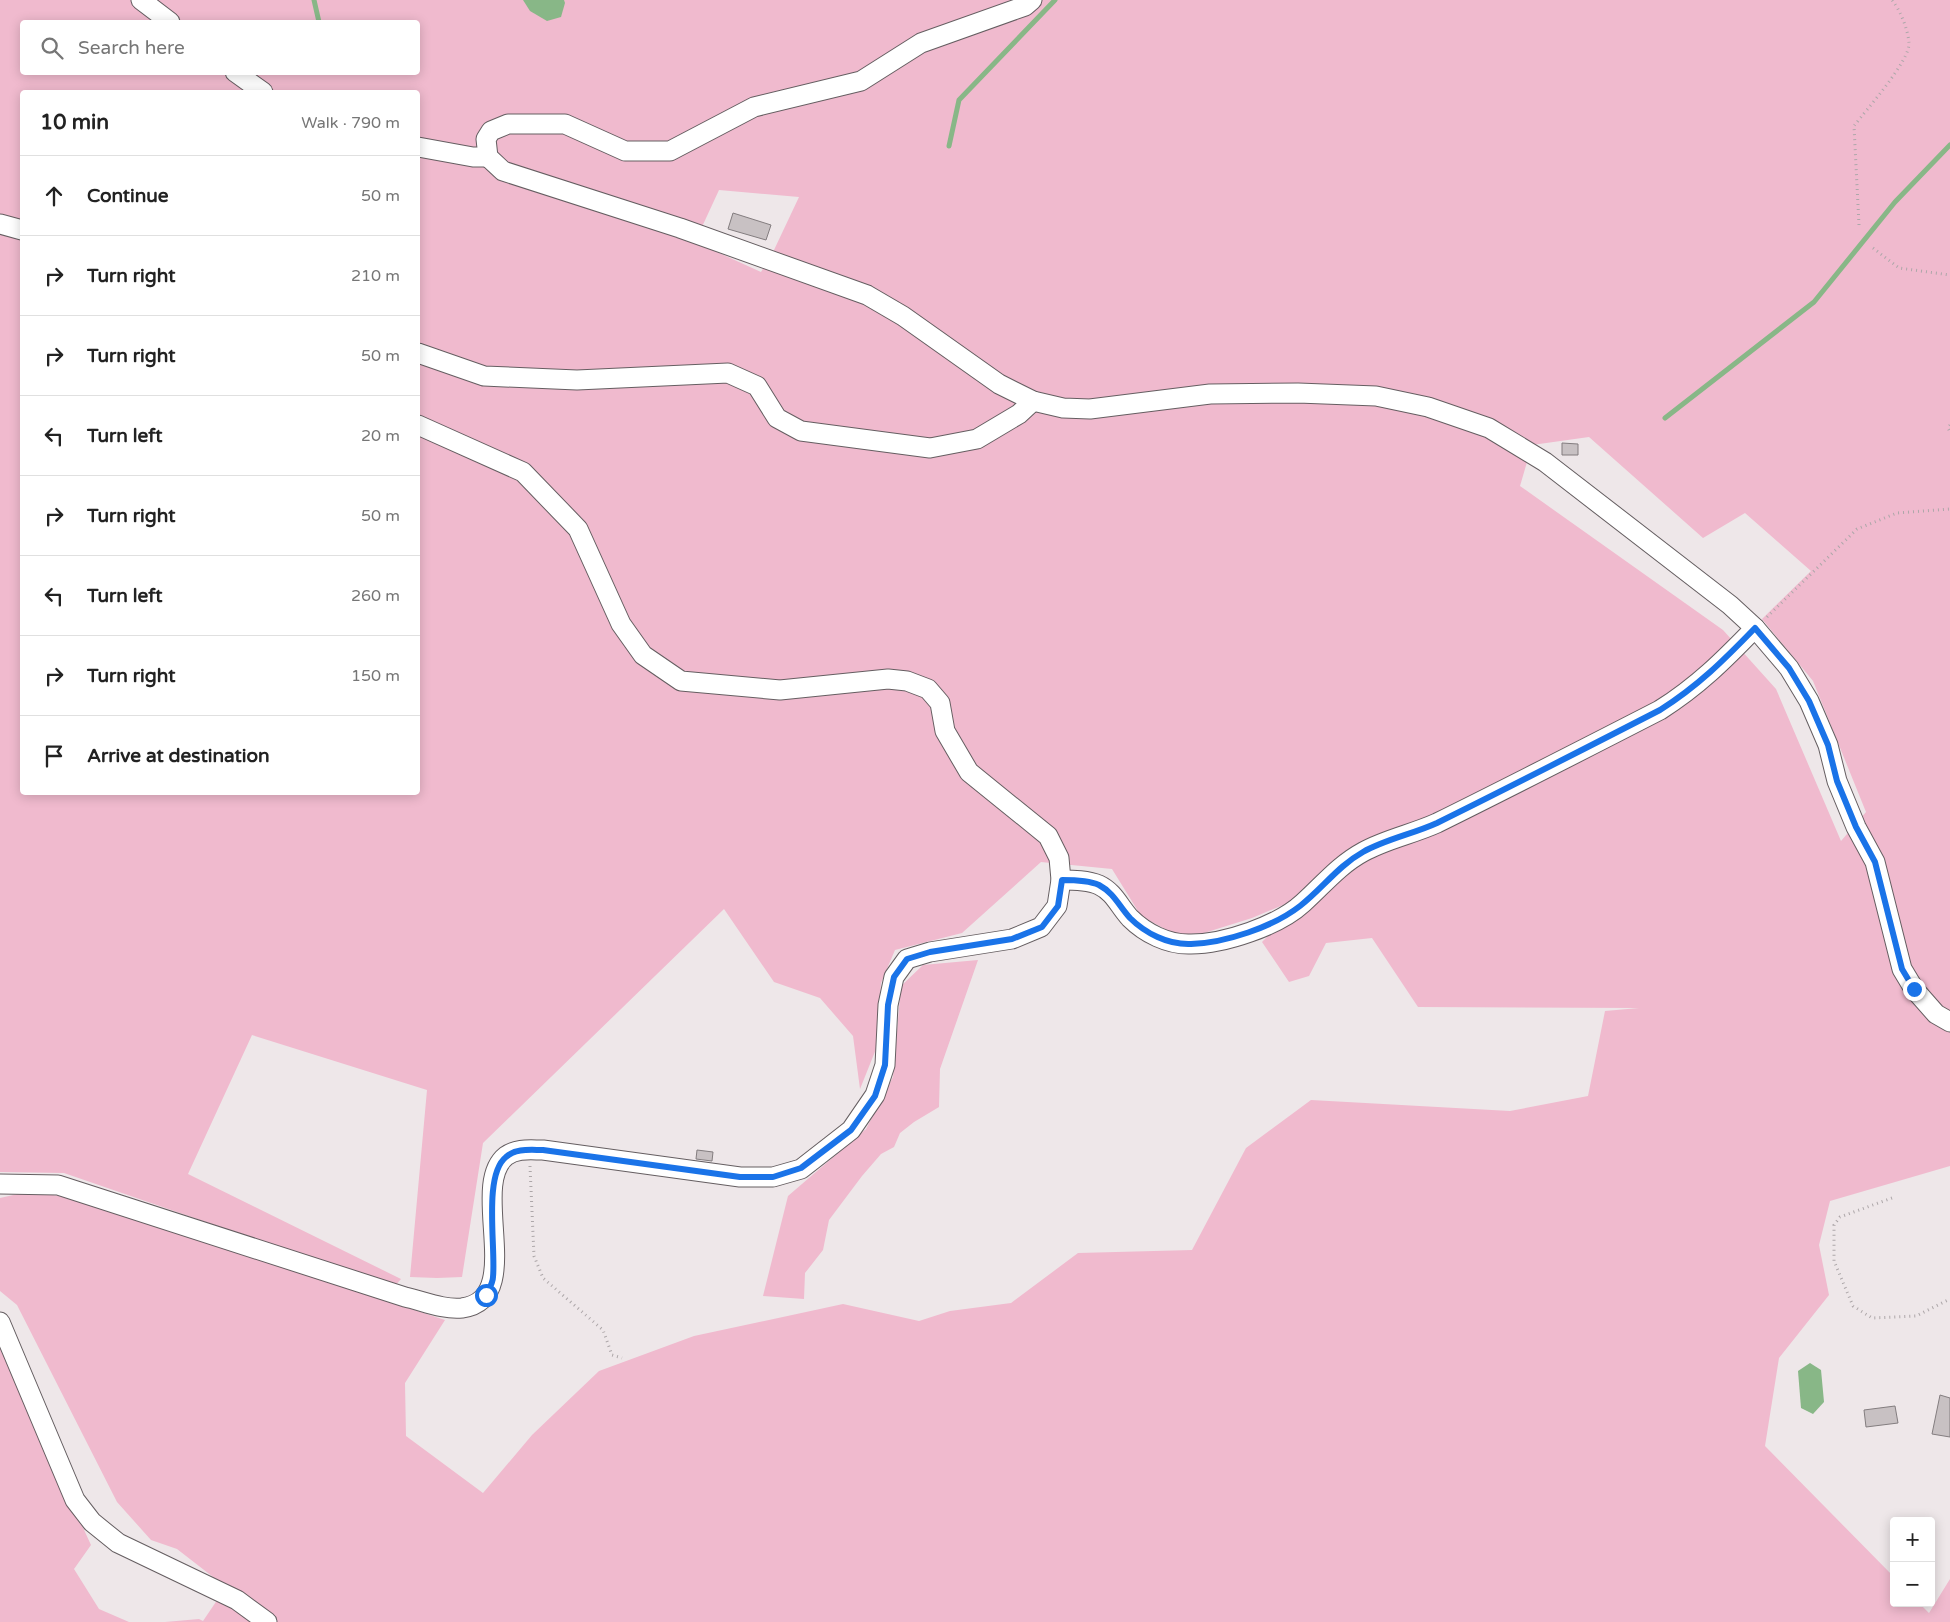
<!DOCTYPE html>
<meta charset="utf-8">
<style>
:root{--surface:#fff;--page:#f6f6f6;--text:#222;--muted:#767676;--line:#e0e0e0}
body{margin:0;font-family:"Varela Round",sans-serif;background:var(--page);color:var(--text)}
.controls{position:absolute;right:15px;bottom:15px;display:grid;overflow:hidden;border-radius:5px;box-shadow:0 2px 12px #0003}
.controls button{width:45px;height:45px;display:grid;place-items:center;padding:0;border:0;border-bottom:1px solid var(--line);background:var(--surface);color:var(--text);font:25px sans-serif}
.stop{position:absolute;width:15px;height:15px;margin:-11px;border:4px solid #1a73e8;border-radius:50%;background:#fff}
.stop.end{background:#1a73e8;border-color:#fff;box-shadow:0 1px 5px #0008}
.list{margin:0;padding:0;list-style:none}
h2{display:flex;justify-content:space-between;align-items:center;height:65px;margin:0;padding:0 20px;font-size:21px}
h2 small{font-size:16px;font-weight:400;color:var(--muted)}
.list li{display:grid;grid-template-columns:32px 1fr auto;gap:15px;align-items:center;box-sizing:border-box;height:80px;padding:0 20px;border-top:1px solid var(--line)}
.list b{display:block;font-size:19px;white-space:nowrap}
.list em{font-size:16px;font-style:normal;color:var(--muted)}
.icon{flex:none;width:28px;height:28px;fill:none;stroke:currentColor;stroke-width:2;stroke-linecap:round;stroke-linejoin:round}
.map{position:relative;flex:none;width:1950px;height:1622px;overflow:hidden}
.search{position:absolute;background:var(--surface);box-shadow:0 2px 12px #0003;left:20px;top:20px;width:400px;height:55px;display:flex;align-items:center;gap:12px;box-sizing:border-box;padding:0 18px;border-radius:5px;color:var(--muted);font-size:19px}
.panel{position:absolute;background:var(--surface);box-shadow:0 2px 12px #0003;left:20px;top:90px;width:400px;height:705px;border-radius:5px}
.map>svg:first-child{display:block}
.green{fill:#f0bace;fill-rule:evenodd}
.water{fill:#88b787}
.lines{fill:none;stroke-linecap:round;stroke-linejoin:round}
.stream{stroke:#88b787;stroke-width:5}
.building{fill:#c8c1c3;stroke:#837d7f}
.street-casing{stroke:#655e61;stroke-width:21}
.path{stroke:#ada7a9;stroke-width:3;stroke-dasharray:1 4;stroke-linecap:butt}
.street{stroke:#fff;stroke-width:19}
.route{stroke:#1a73e8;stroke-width:6}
</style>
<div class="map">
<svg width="1950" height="1622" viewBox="0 0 1950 1622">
<rect width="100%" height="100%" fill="#eee7e9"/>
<g class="green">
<path d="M0,0h1950v1166l-120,35 -11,44 10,50 -50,63 -14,88 129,131v26h25l10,10 21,-34v43h-1785l34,-3 4,2 23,-34 -49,-38 -26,-9 -34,-38 -100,-197 -17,-14v-93l31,-7 44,8 370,121 -40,63 1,53 77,57 49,-58 67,-64 95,-35 149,-32 76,17 31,-10 61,-8 67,-50 114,-3 54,-102 65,-48 199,11 78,-15 17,-85 34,-3 -221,-1 -46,-69 -46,5 -17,33 -20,6 -27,-40 47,-48 -57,24 -48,15 -28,2 -35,-19 -29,-47 -71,-7 -79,71 -67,17 -14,33 -5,66 -16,40 -7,-53 -33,-38 -46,-16 -50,-73 -241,234 -21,134 -25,1 -27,-1 17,-187 -175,-55 -64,139 213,105 -7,8 -330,-114 -64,-1zM22,22h396v50h-396zM22,92h396v700h-396zM719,190l80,7 -25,53 -13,22 -66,-30zM1589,437l114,101 42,-25 66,58 -49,48 51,62 53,131 -25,29 -65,-152 -53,-59 -203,-144 12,-41z"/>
<path d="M978,960l-38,109 -1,38 -25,15 -14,11 -6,14 -13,7 -19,22 -33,44 -6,30 -18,23 -1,26 -41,-3 25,-100 78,-67 27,-52 8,-91 22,-21z"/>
<path d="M0,1347l91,198 -17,24 25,40 30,13h-129z"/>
</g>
<g class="water">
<path d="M523,0h41l1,3 -4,14 -14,4 -17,-10z"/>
<path d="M1810,1363l11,7 3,32 -11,12 -12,-6 -3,-37z"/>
</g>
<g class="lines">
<g class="stream">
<path d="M314,0l5,22"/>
<path d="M949,146l10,-46 96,-100"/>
<path d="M1665,418l149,-116 81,-100 55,-57"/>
</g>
</g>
<g class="building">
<path d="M733,213l38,12 -5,15 -38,-11z"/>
<path d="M1562,443l16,1v11h-16z"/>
<path d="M697,1150l16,2 -1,9 -16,-2z"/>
<path d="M1940,1395l10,3v39l-18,-3z"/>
<path d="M1895,1406l3,17 -32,4 -2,-17z"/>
</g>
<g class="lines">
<defs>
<g id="street">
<path d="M141,0l29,22"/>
<path d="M1032,0l-7,6 -104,37 -60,38 -107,26 -84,44h-45l-60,-27h-57l-17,7 -5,8 2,18 15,14 177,57 187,67 36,21 96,68 34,17 30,7 27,1 120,-15 88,-1 78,3 52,11 61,21 56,34 185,143 25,23 34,40 20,33 19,44 9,36 19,46 19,35 27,107 12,20 22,25 14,8"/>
<path d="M235,72l28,20"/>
<path d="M418,147l55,10h15"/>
<path d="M0,224l22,6"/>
<path d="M418,353l66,23 93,4 151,-7 29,13 20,32 24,13 129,17 47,-9 42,-25 14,-13"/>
<path d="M1061,880c12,0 27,0 38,5 15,7 20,21 31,33 15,15 38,27 61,26 33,0 87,-18 112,-41 20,-18 36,-38 60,-51 23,-13 50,-18 74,-29 75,-37 149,-75 223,-113 38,-24 64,-50 95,-82"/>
<path d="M0,1184l58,1 347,112c18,4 39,13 57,11 65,-9 6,-122 44,-152 11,-8 24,-6 37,-6l197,27h33l28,-8 50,-39 24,-35 10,-30 3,-60 6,-28 13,-18 23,-7 82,-13 29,-12 16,-21 4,-26 -2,-22 -11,-22 -79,-64 -24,-41 -5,-28 -12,-14 -21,-8 -19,-2 -108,11 -99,-9 -38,-26 -22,-31 -43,-95 -55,-57 -105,-47"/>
<path d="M0,1322l75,178 17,22 26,21 119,57 30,22"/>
</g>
</defs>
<use href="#street" class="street-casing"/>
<g class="path">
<path d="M1859,225l-5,-99c12,-16 56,-65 55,-83 -1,-14 -9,-33 -17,-43"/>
<path d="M1873,248l26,20 51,7"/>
<path d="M1950,425l-2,3 2,4"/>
<path d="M1767,617l90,-88 40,-16 53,-4"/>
<path d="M530,1166l4,90 9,22 60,52 9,25 10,3"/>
<path d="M1892,1198l-52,19 -6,8v36l19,45 19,12 44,-2 34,-17"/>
</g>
<use href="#street" class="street"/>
</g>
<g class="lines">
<path class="route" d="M486,1295c3,-6 7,-12 7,-18 3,-29 -10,-102 13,-120 10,-9 24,-7 37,-7l197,27h33l28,-9 50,-38 24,-34 10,-31 3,-60 6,-28 13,-18 23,-7 82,-13 30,-12 16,-21 4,-26c11,0 26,0 37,5 15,8 20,21 31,33 15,15 38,27 61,26 34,-1 82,-17 109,-38 22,-17 38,-40 63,-54 23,-13 50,-18 74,-29 75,-37 149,-75 223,-113 38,-24 64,-50 95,-82l34,40 20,33 19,44 9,36 19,46 19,35 27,107 12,20"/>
</g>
</svg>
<div class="controls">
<button>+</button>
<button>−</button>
</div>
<div class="stop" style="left:486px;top:1295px"></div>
<div class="stop end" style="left:1914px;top:989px"></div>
<div class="search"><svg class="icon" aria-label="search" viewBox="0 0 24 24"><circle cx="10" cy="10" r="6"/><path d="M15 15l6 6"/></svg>Search here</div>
<section class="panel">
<h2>10 min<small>Walk · 790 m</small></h2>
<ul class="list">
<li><svg class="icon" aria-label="ahead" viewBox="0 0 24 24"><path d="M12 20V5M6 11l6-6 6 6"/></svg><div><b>Continue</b></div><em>50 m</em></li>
<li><svg class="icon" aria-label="right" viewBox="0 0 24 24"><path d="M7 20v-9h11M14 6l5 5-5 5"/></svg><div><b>Turn right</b></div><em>210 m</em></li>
<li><svg class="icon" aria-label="right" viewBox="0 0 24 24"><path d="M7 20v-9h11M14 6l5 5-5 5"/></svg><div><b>Turn right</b></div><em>50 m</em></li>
<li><svg class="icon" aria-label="left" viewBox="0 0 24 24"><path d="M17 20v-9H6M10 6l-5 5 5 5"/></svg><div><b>Turn left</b></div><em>20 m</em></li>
<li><svg class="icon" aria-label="right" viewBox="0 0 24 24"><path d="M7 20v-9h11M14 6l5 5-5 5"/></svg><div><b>Turn right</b></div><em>50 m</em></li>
<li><svg class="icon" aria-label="left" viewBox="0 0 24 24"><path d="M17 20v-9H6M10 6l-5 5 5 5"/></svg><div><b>Turn left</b></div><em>260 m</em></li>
<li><svg class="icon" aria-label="right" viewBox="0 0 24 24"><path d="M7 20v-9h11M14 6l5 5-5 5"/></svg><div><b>Turn right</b></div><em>150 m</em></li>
<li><svg class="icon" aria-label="arrive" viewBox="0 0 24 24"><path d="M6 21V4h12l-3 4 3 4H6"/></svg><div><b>Arrive at destination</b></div></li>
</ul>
</section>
</div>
